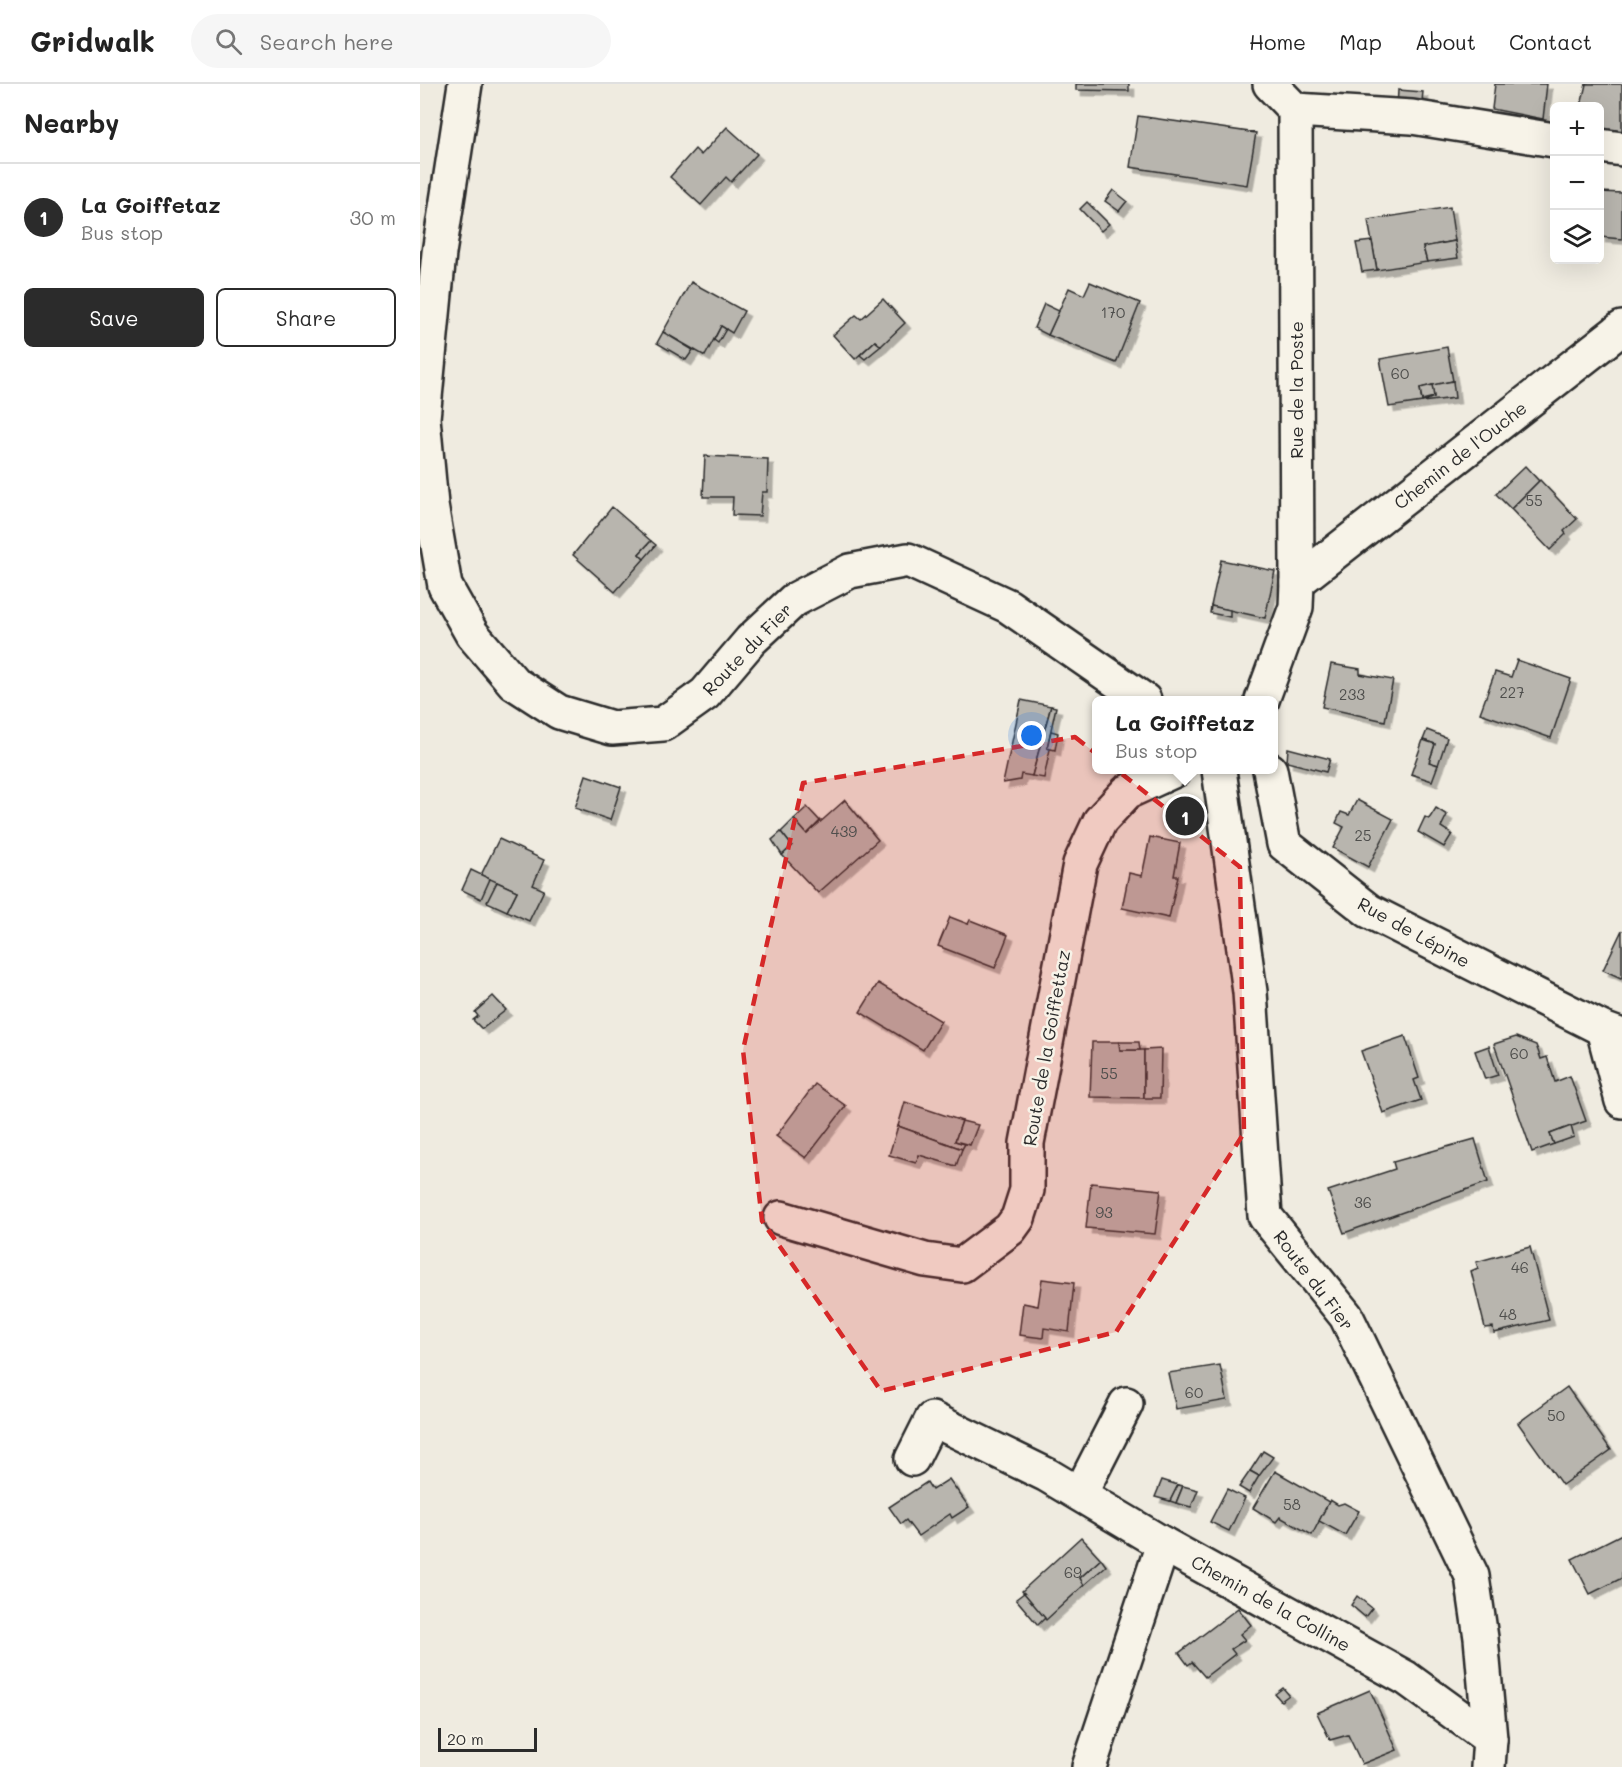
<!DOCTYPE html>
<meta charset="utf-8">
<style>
:root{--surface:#fff;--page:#f6f6f6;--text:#222;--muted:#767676;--line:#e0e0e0;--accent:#2b2b2b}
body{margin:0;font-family:Mali,sans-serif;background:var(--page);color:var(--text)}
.controls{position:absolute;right:18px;top:18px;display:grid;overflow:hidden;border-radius:9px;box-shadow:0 6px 24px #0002}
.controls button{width:54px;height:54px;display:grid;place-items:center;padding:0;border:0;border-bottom:2px solid var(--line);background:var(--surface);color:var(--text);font:30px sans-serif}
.scale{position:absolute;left:18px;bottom:15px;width:99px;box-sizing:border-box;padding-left:6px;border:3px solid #2b2b2b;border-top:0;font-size:16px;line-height:21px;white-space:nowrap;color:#2b2b2b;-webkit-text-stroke:4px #f7f3e8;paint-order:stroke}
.you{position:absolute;left:612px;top:652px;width:21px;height:21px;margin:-15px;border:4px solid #fff;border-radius:50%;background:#1a73e8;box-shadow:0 0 0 9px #1a73e833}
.badge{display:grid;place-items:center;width:39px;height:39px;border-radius:50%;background:var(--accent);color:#fff;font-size:20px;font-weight:700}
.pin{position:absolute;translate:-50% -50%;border:3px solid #fff;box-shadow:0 2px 6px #0006}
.popup{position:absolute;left:672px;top:612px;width:186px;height:78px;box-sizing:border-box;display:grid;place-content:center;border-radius:9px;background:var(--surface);filter:drop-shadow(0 2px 4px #0005);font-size:20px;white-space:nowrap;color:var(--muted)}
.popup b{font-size:22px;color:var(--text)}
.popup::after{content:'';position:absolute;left:50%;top:100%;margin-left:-12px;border:12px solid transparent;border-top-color:var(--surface)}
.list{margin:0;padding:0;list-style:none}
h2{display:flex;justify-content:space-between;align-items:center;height:78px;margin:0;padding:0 24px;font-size:26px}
h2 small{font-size:20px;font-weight:400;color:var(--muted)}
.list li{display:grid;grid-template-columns:39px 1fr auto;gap:18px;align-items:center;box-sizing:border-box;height:108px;padding:0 24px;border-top:2px solid var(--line)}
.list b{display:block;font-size:22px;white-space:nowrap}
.list p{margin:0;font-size:20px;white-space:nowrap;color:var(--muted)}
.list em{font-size:20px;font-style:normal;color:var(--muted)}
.actions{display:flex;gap:12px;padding:18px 24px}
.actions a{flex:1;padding:14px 0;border:2px solid var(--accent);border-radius:9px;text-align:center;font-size:21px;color:var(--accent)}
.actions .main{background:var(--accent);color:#fff}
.icon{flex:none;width:33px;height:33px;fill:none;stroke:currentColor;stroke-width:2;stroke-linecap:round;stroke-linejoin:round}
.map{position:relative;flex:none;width:1202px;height:1683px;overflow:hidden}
header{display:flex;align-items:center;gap:36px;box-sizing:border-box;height:84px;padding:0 30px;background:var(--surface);border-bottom:2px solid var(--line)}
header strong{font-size:28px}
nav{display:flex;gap:33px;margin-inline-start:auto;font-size:21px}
.search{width:420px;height:54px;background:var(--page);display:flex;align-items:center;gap:15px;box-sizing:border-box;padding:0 21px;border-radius:33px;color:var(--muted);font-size:22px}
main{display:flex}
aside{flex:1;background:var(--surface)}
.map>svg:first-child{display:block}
.building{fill:#b8b5ae;stroke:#2b2b2b;stroke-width:1.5;filter:url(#shadow)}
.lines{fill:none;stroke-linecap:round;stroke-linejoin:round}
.minor-casing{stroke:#2b2b2b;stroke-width:38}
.major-casing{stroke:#2b2b2b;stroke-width:38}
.minor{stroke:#f7f3e8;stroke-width:33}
.major{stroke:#f7f3e8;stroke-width:33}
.marked{fill:#d62828;fill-opacity:0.2;stroke:#d62828;stroke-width:4.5;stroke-dasharray:12 8;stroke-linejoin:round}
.labels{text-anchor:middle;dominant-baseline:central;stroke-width:5;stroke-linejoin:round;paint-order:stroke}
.number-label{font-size:15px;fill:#4e4e4c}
.street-label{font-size:18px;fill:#2b2b2b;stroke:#f7f3e8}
</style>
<header>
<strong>Gridwalk</strong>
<div class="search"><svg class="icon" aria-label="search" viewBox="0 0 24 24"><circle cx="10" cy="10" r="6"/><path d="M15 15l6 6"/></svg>Search here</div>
<nav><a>Home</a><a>Map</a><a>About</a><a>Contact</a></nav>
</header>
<main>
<aside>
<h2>Nearby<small></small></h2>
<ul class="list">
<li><span class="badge">1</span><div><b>La Goiffetaz</b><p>Bus stop</p></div><em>30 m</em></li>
</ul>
<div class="actions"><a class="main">Save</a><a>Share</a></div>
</aside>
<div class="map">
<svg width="1202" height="1683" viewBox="0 0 1202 1683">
<defs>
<filter id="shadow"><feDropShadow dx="5.5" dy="5.5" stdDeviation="0" flood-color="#0004"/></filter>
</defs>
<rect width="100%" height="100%" fill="#efebe0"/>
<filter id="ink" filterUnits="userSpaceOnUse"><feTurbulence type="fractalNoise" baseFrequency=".0167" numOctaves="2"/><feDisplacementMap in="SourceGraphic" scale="12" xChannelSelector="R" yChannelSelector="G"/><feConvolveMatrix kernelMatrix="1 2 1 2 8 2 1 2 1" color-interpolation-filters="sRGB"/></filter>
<g filter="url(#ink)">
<g class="building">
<path d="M656,0h53v7l-53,-1z"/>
<path d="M1075,0h52l-4,35 -51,-10z"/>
<path d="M1166,0h36v58l-22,-6v-30h-19z"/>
<path d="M978,6l25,2 -2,18 -24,-2z"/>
<path d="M718,32l118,17 -9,52 -117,-18z"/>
<path d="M307,43l30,27 -26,28 -5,-5 -25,28 -31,-28 25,-28 6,6z"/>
<path d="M693,106l14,11 -8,10 -14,-10z"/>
<path d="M1180,108l22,1v46l-22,-2z"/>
<path d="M667,118l22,22 -8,7 -21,-22z"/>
<path d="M1030,123l5,34 -32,6 4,15 -50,8 -9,-50z"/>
<path d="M952,157l5,29 -15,2 -6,-29z"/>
<path d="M1035,157l3,17 -31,4 -4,-15z"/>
<path d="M271,198l53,29 -12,22 -11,-7 -16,30 -42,-24z"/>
<path d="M670,198l50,21 -24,60 -68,-28 21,-47 15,7z"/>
<path d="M463,215l22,24 -24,23 -6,-5 -20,18 -22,-24 23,-20 5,4z"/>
<path d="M624,220l15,7 -11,24 -14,-7z"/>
<path d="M301,242l5,3 -8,14 -4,-3z"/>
<path d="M243,248l30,18 -7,10 -29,-17z"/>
<path d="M455,257l6,5 -16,13 -5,-4z"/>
<path d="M1027,263l6,34 -33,7 2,14 -33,5 -9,-48z"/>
<path d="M1033,297l2,17 -33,4 12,-5 -2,-12z"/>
<path d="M1012,301l2,12 -12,3 -2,-12z"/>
<path d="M285,372l63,3 -1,33h-5l-2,24 -28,-1 1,-18h-30z"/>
<path d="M1105,382l14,15 -28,28 -15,-15z"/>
<path d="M1120,396l37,39 -13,12 2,3 -16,16 -39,-41z"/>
<path d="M192,423l39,34 -12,13 5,5 -29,33 -42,-37z"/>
<path d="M231,457l5,4 -12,14 -5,-5z"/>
<path d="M801,476l54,11 -10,47 -54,-12z"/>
<path d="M791,522l19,4v7l-20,-4z"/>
<path d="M1097,576l54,19 -20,59 -71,-25 15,-41 16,5z"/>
<path d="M911,580l29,5v5l33,6 -8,41 -63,-14z"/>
<path d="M601,616l30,6 -19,70 -11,-2 -1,6 -17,3z"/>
<path d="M631,622l5,1 -9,41 3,1 -6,29 -12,-2z"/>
<path d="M1007,646l20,8 -9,27 -9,-3 6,-18 -12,-4z"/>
<path d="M631,647l7,2 -3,17 -8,-2z"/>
<path d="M1003,656l12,4 -6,18 9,3 -6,16 -21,-7z"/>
<path d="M868,664l42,11 -4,13 -39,-10z"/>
<path d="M166,691l35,12 -11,33 -35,-12z"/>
<path d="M425,716l33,40 -60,53 -36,-38 10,-9 -11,-14 13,-13 13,15z"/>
<path d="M937,716l36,19 -25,48 -35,-19 11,-21 -8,-4 5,-11 8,3z"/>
<path d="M387,723l13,14 -13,13 -13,-15z"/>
<path d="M1016,724l11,7 -6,12 11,7 -8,13 -26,-15 7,-15 4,2z"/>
<path d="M361,748l11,14 -10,9 -10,-15z"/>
<path d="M730,753l30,6 -6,33h4l-9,42 -47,-10 7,-35 13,3z"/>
<path d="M79,755l45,21 -11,25 11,5 -15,31 -22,-10 10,-20 -36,-16z"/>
<path d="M51,786l19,9 -9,20 -19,-9z"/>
<path d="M77,798l20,9 -10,20 -20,-9z"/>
<path d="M530,833l18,7 2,-4 38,15 -13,33 -57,-22z"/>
<path d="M1202,846v47l-1,1 -18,-8z"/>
<path d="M458,899l63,38 -18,29 -63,-38z"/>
<path d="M73,912l13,14 -24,19 -9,-9 5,-4 -3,-4z"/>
<path d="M985,952l14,42 -5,2 7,20 -38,13 -22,-62z"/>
<path d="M1096,953l20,8 5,14 6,-2 8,25 15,-6 16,45 -36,13 4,10 -22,8 -38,-108z"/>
<path d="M672,958h27l1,8h24v48l-54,-1z"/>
<path d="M699,958h20l1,8h-20z"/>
<path d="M1069,962l9,29 -13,4 -10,-28z"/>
<path d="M741,965l-1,49h-16v-48z"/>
<path d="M395,1000l31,22 -40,52 -30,-22z"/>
<path d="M485,1018l57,19 -7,20 10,3 -3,5 -64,-23z"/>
<path d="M542,1037l16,4 -8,20 -15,-4z"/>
<path d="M478,1042l64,23 -6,17 -37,-11 -3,8 -27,-8z"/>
<path d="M1151,1042l3,11 -20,7 -4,-10z"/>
<path d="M1055,1055l13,43 -144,51 -16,-42 67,-22 -2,-7z"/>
<path d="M671,1099l70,7 -6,44 -69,-6z"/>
<path d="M1110,1163l19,73 -55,13 -1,-6 -8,1 -14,-57 7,-3 -2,-6z"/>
<path d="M622,1195l32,4 -5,49 -25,-4 -1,10 -24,-3 4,-32 15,3z"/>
<path d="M800,1281l7,35 -51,9 -8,-36z"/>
<path d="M1147,1303l44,63 -49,35 -44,-62z"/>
<path d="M843,1367l10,6 -14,19 -9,-5z"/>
<path d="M830,1387l9,5 -10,17 -10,-6z"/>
<path d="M855,1387l54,31 -17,33 -32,-18 -4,5 -23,-14z"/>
<path d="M529,1395l20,28 -17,11 -2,-4 -32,22 -12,-16 -5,4 -12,-17 38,-25 5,8z"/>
<path d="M742,1396l16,5 -8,16 -15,-4z"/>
<path d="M758,1401l5,1 -7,17 -6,-2z"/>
<path d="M763,1402l15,4 -7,17 -15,-4z"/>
<path d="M807,1405l18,9 -16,33 -19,-9z"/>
<path d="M910,1416l8,5 6,-2 15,8 -14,24 -26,-14z"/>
<path d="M1202,1450v44l-32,16 -18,-35z"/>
<path d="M661,1453l20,22 -21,19 4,7 -38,35 -24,-29z"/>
<path d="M681,1475l5,7 -22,19 -4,-7z"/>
<path d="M604,1509l21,25 -7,7 -22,-26z"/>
<path d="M937,1512l15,12 -7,9 -14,-12z"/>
<path d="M818,1524l13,17 -11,9 5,6 -14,9 4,5 -30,23 -13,-15 -4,3 -9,-12z"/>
<path d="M863,1604l6,7 -8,6 -6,-7z"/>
<path d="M950,1606l27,60 -35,14 -14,-29 -18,5 -13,-27z"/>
</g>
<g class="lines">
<defs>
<g id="minor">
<path d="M875,26l117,7 142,23"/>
<path d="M1180,62l22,3"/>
<path d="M877,498l325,-254"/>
<path d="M842,616l34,-93 1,-25 -2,-472 -25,-26"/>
<path d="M850,686l14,74 85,67 234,118 19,7"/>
<path d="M1183,945l19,72"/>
<path d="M361,1134l144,42 37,5 48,-36 8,-11 9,-28v-47l53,-279 20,-43 27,-29 48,-22"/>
<path d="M492,1375l20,-40 115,56 116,69 243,134 84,61"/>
<path d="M660,1410l46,-90"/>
<path d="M669,1683l74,-223"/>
</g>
<g id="major">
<path d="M45,0l-26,169 -16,165 8,87 14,81 27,48 42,49 45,29 53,16 51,-4 42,-30 46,-54 43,-40 56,-29 58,-11 100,46 136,94"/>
<path d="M799,686l31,222 15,224 81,100 126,260 9,62 9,101 -2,28"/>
</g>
</defs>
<use href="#minor" class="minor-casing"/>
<use href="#major" class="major-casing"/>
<use href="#minor" class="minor"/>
<use href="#major" class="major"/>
</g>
</g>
<path class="marked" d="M655,653l165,130 4,266 -128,199 -235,59 -119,-170 -19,-171 60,-267z"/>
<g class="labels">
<g class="number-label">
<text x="693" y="228">170</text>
<text x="980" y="289">60</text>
<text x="1114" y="416">55</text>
<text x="1092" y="608">227</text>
<text x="932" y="610">233</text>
<text x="424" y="747">439</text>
<text x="943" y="751">25</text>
<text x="1099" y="969">60</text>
<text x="689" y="989">55</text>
<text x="943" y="1118">36</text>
<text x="684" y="1128">93</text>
<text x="1100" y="1183">46</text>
<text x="1088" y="1230">48</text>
<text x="774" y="1308">60</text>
<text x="1136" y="1331">50</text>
<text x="872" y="1420">58</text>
<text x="653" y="1488">69</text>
</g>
<g class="street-label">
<text transform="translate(876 306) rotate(-90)">Rue de la Poste</text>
<text transform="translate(1040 371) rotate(-38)">Chemin de l'Ouche</text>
<text transform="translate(327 565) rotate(-46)">Route du Fier</text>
<text transform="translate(994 848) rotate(29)">Rue de Lépine</text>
<text transform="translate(626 964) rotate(-80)">Route de la Goiffettaz</text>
<text transform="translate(894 1196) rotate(53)">Route du Fier</text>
<text transform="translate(851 1519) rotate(29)">Chemin de la Colline</text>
</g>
</g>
</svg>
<div class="controls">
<button>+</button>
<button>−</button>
<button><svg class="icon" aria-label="layers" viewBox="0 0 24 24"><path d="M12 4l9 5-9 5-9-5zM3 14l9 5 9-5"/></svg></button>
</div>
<div class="scale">20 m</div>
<div class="you"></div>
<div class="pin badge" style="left:765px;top:732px">1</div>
<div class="popup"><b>La Goiffetaz</b>Bus stop</div>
</div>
</main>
